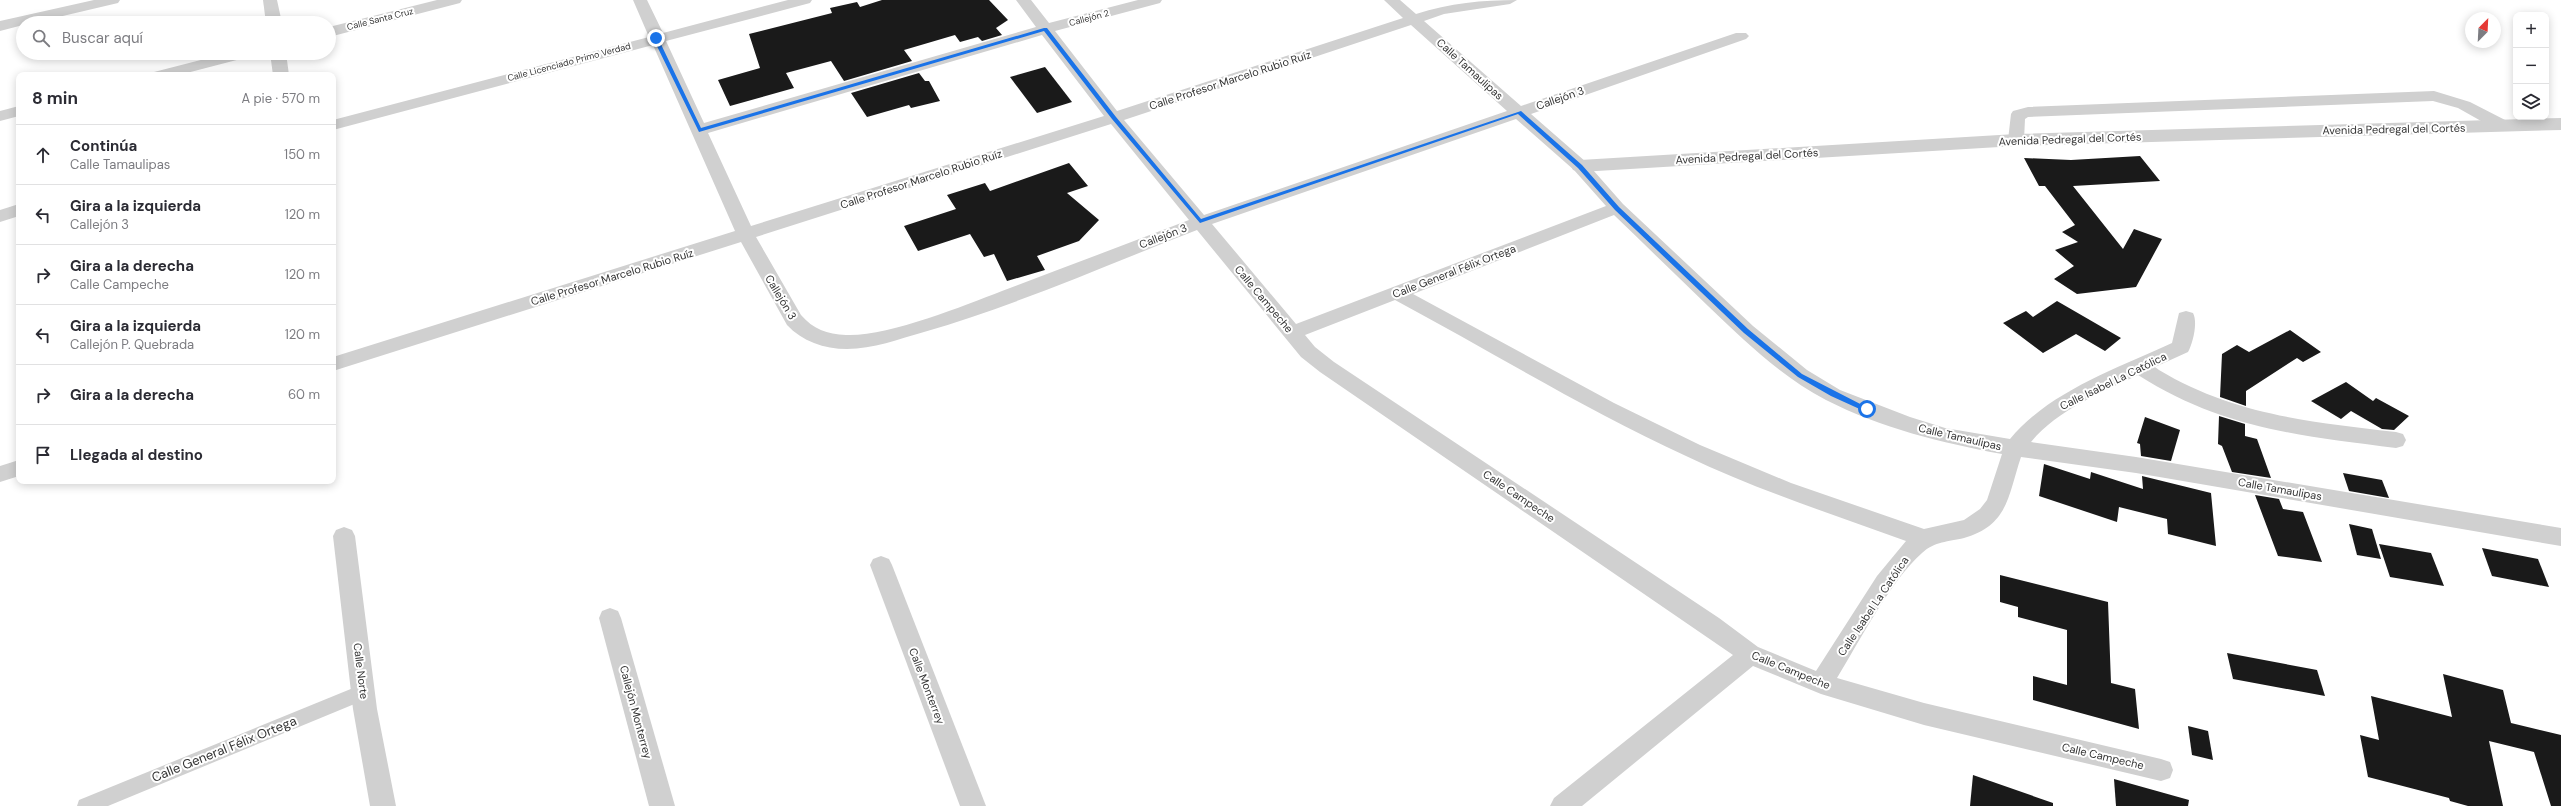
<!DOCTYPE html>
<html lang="es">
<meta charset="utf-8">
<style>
:root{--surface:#fff;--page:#f7f7f7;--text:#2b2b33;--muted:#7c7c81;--line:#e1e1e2}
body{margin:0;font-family:"DM Sans",sans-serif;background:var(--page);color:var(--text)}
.controls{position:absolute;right:12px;top:12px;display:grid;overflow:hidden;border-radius:8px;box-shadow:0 2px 10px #0003}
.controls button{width:36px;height:36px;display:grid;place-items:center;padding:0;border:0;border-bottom:1px solid var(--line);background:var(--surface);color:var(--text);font:20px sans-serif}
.compass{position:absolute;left:2465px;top:12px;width:36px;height:36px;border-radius:50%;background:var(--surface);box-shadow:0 2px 10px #0003;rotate:24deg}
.stop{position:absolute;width:12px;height:12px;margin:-9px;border:3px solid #1a73e8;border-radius:50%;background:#fff}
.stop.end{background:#1a73e8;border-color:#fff;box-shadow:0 1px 4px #0008}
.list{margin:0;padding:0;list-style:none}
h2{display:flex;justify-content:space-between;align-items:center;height:52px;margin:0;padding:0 16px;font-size:17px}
h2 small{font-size:13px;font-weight:400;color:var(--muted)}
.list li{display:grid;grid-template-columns:26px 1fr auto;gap:12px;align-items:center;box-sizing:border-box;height:60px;padding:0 16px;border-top:1px solid var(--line)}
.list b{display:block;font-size:15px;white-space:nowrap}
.list p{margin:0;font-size:13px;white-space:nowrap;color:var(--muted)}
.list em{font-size:13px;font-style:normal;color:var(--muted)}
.icon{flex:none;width:22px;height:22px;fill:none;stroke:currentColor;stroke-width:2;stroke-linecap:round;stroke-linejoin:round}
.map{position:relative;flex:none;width:2561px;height:806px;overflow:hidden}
.search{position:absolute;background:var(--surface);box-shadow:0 2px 10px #0003;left:16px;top:16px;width:320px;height:44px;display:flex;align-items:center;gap:10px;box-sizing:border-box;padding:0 14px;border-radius:22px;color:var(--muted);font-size:15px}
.panel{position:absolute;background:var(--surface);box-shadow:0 2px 10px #0003;left:16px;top:72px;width:320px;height:412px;border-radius:8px}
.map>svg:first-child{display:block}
.building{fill:#1a1a1a}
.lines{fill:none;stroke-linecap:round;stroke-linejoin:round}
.pedestrian{fill:#d0d0d0;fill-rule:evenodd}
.minor{fill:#d0d0d0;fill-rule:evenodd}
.tertiary{fill:#d0d0d0;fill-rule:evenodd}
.route{fill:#1a73e8}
.labels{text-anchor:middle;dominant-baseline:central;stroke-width:4;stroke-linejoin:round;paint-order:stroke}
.far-street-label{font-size:9px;fill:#333;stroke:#fff}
.street-label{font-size:11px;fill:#333;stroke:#fff}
.near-street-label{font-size:13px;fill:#333;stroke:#fff}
</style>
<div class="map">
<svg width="2561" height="806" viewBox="0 0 2561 806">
<rect width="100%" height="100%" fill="#fff"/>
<g class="building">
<path d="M882,0h107l19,20 -12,8 6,7 -20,6 -4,-4 -18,5 -5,-7 -51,15 8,11 -68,20 -13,-20 -45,12 8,15 -64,18 -12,-26 42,-12 -11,-34 83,-21 -2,-5 27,-6 3,5z"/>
<path d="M1045,67l27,35 -35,11 -27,-36z"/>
<path d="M919,73l6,8h4l11,20 -29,7 -2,-3 -42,12 -16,-24z"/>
<path d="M2140,156l20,25 -87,5 50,63 11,-20 28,10 -26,48 -59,7 -23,-15 20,-13 -19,-16 23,-8 -16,-10 13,-7 -30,-39h-6l-15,-28 47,2z"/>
<path d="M1069,163l19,23 -21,7 32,27 -20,21 -42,15 8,14 -38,11 -13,-27 -10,3 -14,-23 -52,17 -14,-25 52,-17 -9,-14 38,-12 5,8z"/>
<path d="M2057,301l64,37 -16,13 -29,-17 -33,19 -40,-30 23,-12 7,6z"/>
<path d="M2290,330l31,22 -18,10 -6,-4 -51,33v15l-26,-9 2,-43 15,-9 12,7z"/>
<path d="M2346,382l27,19 3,-3 33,18 -15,14 -12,-1 -31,-18 -10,8 -30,-18z"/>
<path d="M2219,416l26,8v12l12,3 14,39 -39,-6 -10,-26 -4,-2z"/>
<path d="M2145,417l35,13 -9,31 -30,-5 -1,-12 -3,-1z"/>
<path d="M2044,464l46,15 1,-7 52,17 -1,-13 69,17 5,53 -48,-12 -1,-15 -48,-12 -2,15 -78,-26z"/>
<path d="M2343,473l39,7 7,18 -40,-7z"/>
<path d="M2255,495l24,4 4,10 20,3 19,50 -44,-6z"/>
<path d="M2349,524l23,5 9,30 -24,-4z"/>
<path d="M2379,544l52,9 13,33 -54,-9z"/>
<path d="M2482,548l56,11 11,28 -57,-11z"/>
<path d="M2000,575l108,27 3,81 24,6 4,40 -106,-29v-24l34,9v-55l-49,-13v-10l-18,-5z"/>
<path d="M2227,653l90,17 8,26 -92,-17z"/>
<path d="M2443,674l60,16 8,33 50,12v71h-10l-17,-54 -45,-11 14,65h-35l-18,-5 -1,-3 -81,-21 -8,-42 19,5 -8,-44 81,21z"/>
<path d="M2188,726l20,5 5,29 -21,-5z"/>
<path d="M1973,775l80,28v3h-83z"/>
<path d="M2114,779l75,21 -1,6h-72z"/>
</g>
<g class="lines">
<path class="pedestrian" d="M363,684l6,2 3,6 -3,6 -261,108h-31l2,-6z"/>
<g class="minor">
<path d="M94,0h26l-2,3 -85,20h-10v2l-23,6v-10z"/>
<path d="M263,0h14l5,23h-16z"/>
<path d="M437,0h25l-2,3 -131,34v-10z"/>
<path d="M633,0h14l16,33 125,-33h24l-2,3 -144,38 38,82 332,-96 -20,-27h15l18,23 89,-23h24l-2,3 -105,28 62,80 286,-93 -19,-18h16l16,14c34,-11 66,-14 101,-14l-7,4 -66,10 -20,7 97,85 215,-73h10l3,3 -3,3 -215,75 55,48 37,42 130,122 54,44 33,20 70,27 35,11 65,11c40,-48 106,-70 162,-96l7,-30 7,-2 7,2c5,9 0,30 -5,39l-33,15 4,3c75,45 152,52 237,62l7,2 3,6 -3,6 -7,2c-96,-12 -175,-20 -258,-73 -36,17 -82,36 -107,67l105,15 425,71v18l-425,-73 -115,-16c-13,38 -12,68 -57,81 -16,4 -29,3 -42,15 -31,27 -63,89 -85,125l87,25 237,56 9,3 3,8 -3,8 -9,3 -237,-56 -103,-31 -68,-28 -171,140h-32l4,-8 179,-143 -413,-283 -19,-15 -104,-127c-90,35 -180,75 -273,102 -25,7 -51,17 -77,17 -23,0 -45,-8 -60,-24l-46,-83 -408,129v-14l402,-126 -82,-186 -320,85v-10l316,-83zM1411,25l96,86 -303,104 -80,-95zM1042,35l62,81 -353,110 -43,-93zM1516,119l58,51 32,36 -310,118 -84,-100zM1111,124l78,96c-62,24 -124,47 -187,71 -39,15 -115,46 -156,44 -19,-1 -33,-6 -45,-20l-45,-78zM1614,215c32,31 63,61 94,91 36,34 73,71 118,94 55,28 116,43 176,54l-15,46 -7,9 -16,11 -40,9 -133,-46 -91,-38 -86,-42 -201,-109zM1395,300c97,52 191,110 291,156 71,34 146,58 220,85l-29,35 -61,95 -58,-24 -39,-29 -385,-256 -19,-15 -10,-12z"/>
<path d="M228,53h27l-3,3 -73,19h-27l2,-3z"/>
<path d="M270,53h16l3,22h-16z"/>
<path d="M2434,91l36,11 39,20 2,4 -2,4h-12l-39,-22 -25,-7 -405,16 -3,2 -1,21 -2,4h-12l-2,-4 3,-26 2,-3 15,-4z"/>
<path d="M19,106v10l-19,5v-10z"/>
<path d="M19,204v12l-19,6v-12z"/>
<path d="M19,460v16l-19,6v-16z"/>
<path d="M344,527l8,3 3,6 22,173 19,97h-26l-17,-97 -20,-173 3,-6z"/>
<path d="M881,556l8,3 3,6 94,241h-26l-90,-241 3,-6z"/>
<path d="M610,608l8,3 3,7 54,188h-26l-50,-188 3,-7z"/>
</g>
<path class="tertiary" d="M2561,118v12l-545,16 -436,26 -7,-2 -2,-4 2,-4 7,-2 436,-26z"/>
</g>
<path class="route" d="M1044,28h3l69,89 85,102 320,-108 61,54 37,42 129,122 54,45 68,35 -6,2 -33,-15 -33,-19 -54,-44 -129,-123 -37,-42 -60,-54 -318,109 -88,-104 -68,-88 -345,101 -46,-94h5l43,90z"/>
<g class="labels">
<g class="far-street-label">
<text transform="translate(1089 18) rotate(-15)">Callejón 2</text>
<text transform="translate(380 19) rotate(-14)">Calle Santa Cruz</text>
<text transform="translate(569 62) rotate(-15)">Calle Licenciado Primo Verdad</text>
</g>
<g class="street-label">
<text transform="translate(1470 69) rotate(42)">Calle Tamaulipas</text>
<text transform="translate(1230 80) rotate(-18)">Calle Profesor Marcelo Rubio Ruíz</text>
<text transform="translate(1560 98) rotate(-19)">Callejón 3</text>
<text transform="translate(2394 129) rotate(-1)">Avenida Pedregal del Cortés</text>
<text transform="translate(2070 139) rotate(-2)">Avenida Pedregal del Cortés</text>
<text transform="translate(1747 156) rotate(-3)">Avenida Pedregal del Cortés</text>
<text transform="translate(921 179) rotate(-18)">Calle Profesor Marcelo Rubio Ruíz</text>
<text transform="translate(1163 236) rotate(-21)">Callejón 3</text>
<text transform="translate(1454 271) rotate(-21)">Calle General Félix Ortega</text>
<text transform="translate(612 277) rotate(-17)">Calle Profesor Marcelo Rubio Ruíz</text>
<text transform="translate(781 297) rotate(59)">Callejón 3</text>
<text transform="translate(1264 299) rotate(50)">Calle Campeche</text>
<text transform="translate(2113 381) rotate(-26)">Calle Isabel La Católica</text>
<text transform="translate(1960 437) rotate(13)">Calle Tamaulipas</text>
<text transform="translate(2280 489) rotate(10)">Calle Tamaulipas</text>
<text transform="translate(1519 496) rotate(34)">Calle Campeche</text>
<text transform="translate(1873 606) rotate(-56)">Calle Isabel La Católica</text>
<text transform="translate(1791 670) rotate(22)">Calle Campeche</text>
<text transform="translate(361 671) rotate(83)">Calle Norte</text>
<text transform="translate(927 686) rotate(69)">Calle Monterrey</text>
<text transform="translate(636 712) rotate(75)">Callejón Monterrey</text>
<text transform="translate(2103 756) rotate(13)">Calle Campeche</text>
</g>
<g class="near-street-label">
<text transform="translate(224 749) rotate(-22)">Calle General Félix Ortega</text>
</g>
</g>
</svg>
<div class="controls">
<button>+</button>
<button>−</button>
<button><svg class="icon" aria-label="layers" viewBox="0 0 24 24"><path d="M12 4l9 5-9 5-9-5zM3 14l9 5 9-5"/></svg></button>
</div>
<svg class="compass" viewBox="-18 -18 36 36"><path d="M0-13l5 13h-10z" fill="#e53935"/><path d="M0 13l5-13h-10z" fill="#7c7c81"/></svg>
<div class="stop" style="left:1867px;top:409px"></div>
<div class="stop end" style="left:656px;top:38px"></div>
<div class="search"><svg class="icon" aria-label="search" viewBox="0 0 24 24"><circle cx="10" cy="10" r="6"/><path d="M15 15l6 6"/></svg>Buscar aquí</div>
<section class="panel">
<h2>8 min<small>A pie · 570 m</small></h2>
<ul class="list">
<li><svg class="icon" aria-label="ahead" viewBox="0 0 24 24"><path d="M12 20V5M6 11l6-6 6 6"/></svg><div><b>Continúa</b><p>Calle Tamaulipas</p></div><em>150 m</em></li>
<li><svg class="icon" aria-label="left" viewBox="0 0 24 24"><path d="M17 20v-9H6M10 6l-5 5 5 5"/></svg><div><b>Gira a la izquierda</b><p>Callejón 3</p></div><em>120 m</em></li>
<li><svg class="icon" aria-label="right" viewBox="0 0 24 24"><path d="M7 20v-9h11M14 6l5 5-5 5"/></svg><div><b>Gira a la derecha</b><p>Calle Campeche</p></div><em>120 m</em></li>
<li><svg class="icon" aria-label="left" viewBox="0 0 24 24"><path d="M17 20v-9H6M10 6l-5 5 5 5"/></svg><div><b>Gira a la izquierda</b><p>Callejón P. Quebrada</p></div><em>120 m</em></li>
<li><svg class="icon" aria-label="right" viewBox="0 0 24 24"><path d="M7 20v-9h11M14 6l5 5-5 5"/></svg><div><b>Gira a la derecha</b></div><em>60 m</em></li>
<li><svg class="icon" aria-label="arrive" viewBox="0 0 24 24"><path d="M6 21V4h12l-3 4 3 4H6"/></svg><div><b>Llegada al destino</b></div></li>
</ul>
</section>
</div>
